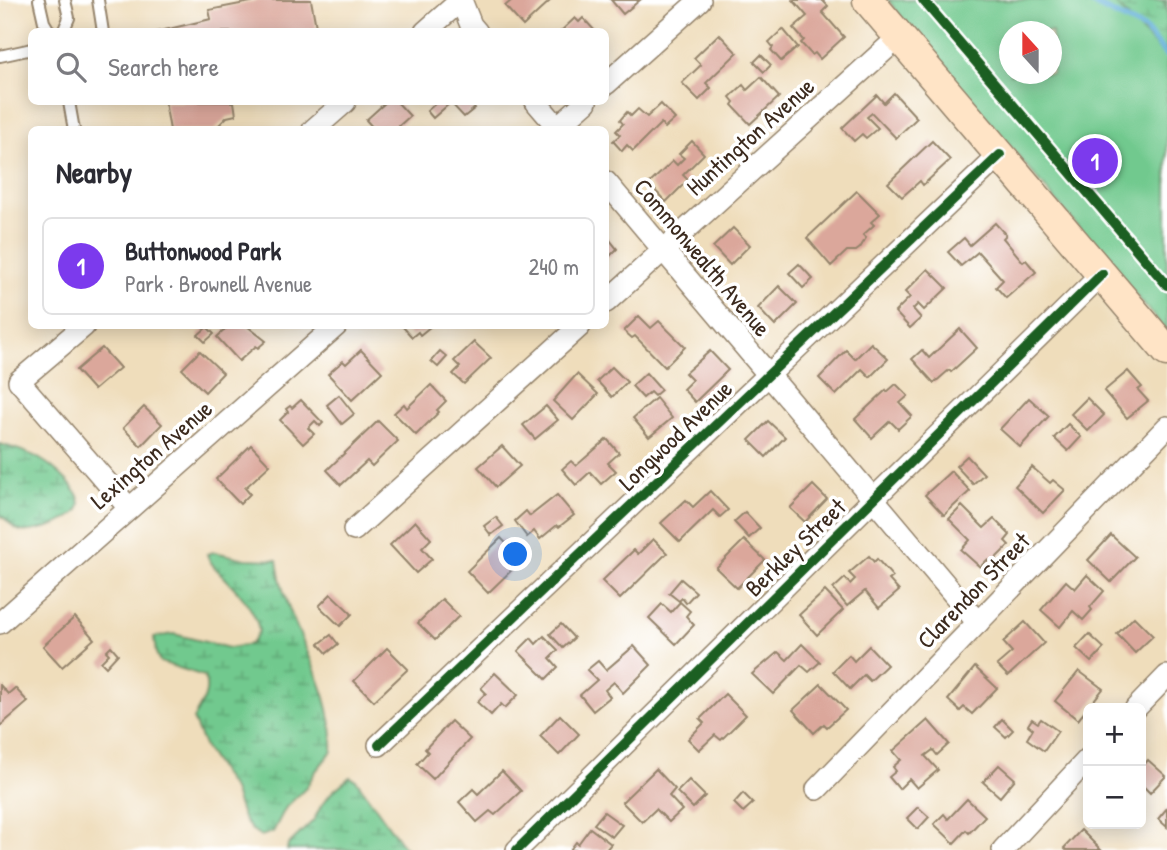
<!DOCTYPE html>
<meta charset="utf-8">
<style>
:root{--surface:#fff;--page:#f2f2f3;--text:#2b2b33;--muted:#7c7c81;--line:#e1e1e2;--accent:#7c3aed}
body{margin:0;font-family:"Patrick Hand",sans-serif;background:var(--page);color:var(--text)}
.controls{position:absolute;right:21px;bottom:21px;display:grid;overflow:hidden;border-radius:10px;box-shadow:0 4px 18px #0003}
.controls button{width:63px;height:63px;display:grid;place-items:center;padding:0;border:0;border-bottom:2px solid var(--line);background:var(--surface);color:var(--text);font:35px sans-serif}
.compass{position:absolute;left:999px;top:21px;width:63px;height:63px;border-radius:50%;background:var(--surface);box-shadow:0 4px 18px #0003;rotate:339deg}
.you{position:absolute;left:516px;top:555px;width:24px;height:24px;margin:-18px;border:5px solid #fff;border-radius:50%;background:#1a73e8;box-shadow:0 0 0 10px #1a73e833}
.badge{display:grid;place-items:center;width:46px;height:46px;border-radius:50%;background:var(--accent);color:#fff;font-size:23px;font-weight:700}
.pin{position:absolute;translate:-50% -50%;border:4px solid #fff;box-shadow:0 2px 7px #0006}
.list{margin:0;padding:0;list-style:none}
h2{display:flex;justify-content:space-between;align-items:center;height:91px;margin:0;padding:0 28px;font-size:30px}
h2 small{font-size:23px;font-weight:400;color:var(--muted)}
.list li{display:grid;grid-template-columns:46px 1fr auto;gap:21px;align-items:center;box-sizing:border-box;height:98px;margin:0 14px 14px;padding:0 14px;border:2px solid var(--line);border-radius:10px}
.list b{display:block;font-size:26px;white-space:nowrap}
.list p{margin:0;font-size:23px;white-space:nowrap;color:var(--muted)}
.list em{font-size:23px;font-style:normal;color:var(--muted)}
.icon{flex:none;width:38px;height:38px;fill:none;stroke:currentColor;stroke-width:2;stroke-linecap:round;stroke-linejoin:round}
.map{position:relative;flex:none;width:1167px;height:850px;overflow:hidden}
.search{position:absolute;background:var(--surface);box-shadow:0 4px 18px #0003;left:28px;top:28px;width:581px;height:77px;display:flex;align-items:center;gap:18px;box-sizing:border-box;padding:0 24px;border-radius:10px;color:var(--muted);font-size:26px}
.panel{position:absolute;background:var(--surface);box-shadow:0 4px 18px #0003;left:28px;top:126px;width:581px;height:203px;border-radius:10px}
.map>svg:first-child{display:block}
.green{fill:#71c98e;stroke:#567a56;stroke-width:2;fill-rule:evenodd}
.wetland{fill:url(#wetland-marsh);stroke:#567a56;stroke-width:2}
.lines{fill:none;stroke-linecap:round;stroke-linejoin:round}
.stream{stroke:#5dadd8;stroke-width:6}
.building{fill:#dba79b}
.lane-casing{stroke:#95846c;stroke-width:14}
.street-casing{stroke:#95846c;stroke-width:24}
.secondary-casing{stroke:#95846c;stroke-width:33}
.lane{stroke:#fff;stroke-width:10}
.street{stroke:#fff;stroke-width:21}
.secondary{stroke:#ffe4c6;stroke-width:30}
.cycleway-casing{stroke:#fff;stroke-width:15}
.cycleway{stroke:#1b5e20;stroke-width:10}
.labels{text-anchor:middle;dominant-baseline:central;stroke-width:7;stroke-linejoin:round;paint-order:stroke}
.street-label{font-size:24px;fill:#3b2a1e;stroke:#fff}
</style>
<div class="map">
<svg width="1167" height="850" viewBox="0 0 1167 850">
<defs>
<pattern id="wetland-marsh" width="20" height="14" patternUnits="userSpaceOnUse" patternTransform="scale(1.75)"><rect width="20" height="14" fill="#71c98e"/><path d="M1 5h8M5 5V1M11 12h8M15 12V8" fill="none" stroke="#5ea373"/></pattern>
</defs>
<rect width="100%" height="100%" fill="#fff"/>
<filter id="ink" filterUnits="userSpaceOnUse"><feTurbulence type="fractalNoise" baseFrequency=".0143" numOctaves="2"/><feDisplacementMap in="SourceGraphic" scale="14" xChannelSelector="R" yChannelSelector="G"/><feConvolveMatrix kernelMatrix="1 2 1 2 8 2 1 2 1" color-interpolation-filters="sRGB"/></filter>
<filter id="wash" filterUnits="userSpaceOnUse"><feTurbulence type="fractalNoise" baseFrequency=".00686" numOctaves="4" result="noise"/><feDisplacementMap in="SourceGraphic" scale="28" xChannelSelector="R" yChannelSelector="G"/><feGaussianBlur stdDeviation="1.57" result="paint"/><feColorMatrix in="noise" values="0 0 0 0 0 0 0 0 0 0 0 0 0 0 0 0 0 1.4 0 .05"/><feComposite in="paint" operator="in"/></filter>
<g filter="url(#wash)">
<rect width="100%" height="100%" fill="#efddbb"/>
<path class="green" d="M888,0h279v332l-260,-307zM1010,32h42v42h-42z"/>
<g class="wetland">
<path d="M1112,0h50l5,6v52z"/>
<path d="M0,444c14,4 28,8 40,15 12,7 45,33 39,49 -2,6 -10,10 -16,13 -8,5 -33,12 -42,10 -9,-2 -13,-12 -21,-16z"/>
<path d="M214,552l32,7 31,1c7,66 59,123 55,191l-17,21 -9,16 -20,19 -13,25 -12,4 -10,-7 -8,-11 -10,-28 -28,-42 -12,-29c8,-15 18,-26 11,-43l-44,-14 -4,-9 -2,-16 20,-3 55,14 22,-4 8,-13c-3,-20 -18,-36 -32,-51 -8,-9 -17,-15 -20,-26z"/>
<path d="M350,777l6,3 50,70h-119l1,-5 26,-25 7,-14 11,-14z"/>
</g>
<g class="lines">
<path class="stream" d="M1086,0l59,29 22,27"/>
</g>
<g id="blocks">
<g class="building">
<path d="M261,0h50l6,32h-161l55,-13 -2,-9z"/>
<path d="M512,0h39l-28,26 -18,-20z"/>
<path d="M611,0h29l-17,14z"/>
<path d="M793,0h29l6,6 -6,6 22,25 -24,22 -5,-6 -3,2 -11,-12 3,-3 -11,-12 14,-12z"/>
<path d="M575,18l4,4 4,-4 13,14h-36z"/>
<path d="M783,29l15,18 -17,14 -10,-11 2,-3 -4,-5z"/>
<path d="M719,34l18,19 -31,30 5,5 -12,12 -17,-17 19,-18 -7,-7z"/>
<path d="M761,55l10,10 -7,7 -10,-10z"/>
<path d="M761,77l18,20 -29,27 -18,-19 2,-3 -4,-5 13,-12 4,5z"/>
<path d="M894,93l23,25 -21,20 -24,-25 -5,4 11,11 -12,10 -4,-4 -8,7 -12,-13 35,-33 7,8z"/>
<path d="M165,102h69l2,13 -9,2 -13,13h-44z"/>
<path d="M386,102h11l13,14 -11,10 3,4h-27l-9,-10z"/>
<path d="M437,102l12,2 -16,14 -6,-7z"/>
<path d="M450,102h24l-2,2 3,4 -11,9z"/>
<path d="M661,104l14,15 -10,9 -4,-5 -28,28 -6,-6 -5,6 -9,-10 7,-6 -4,-4 7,-7 -3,-4 7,-8 4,4 7,-7 9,8z"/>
<path d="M692,141l12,13 -21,21 5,5 -22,22 -17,-18 24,-23 4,4 7,-7 -5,-4z"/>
<path d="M932,141l18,19 -27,25 -3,-4 -18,16 -14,-14z"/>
<path d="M857,191l23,23 -9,8 3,3 -11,10 3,3 -6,10 -4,3h-9l-16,15 -24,-28z"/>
<path d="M995,223l11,12 -3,3 20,24 3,-2 10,12 -30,26 -10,-11 7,-7 -25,-28 -17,14 -13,-14 16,-14 6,7z"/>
<path d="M733,228l17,17 -20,20 -17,-18z"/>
<path d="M606,235l11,14 -11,11z"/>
<path d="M799,264l14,15 -10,9 -14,-15z"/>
<path d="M928,269l19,19 -23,22 -6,-6 -5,5 8,9 -11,10 -15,-16 15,-15 -5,-5z"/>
<path d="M779,286l18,18 -22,22 -17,-18z"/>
<path d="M639,316l12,12 8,-7 26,26 -20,20 -30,-31 -3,2 -8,-7z"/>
<path d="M229,326h18l19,15 -8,7 -2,-2 -17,15 -22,-24z"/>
<path d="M404,326h27l-11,9 -2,-3 -6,5 -9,-10z"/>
<path d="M207,327l7,7 -9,8 -7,-7z"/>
<path d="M960,329l17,19 -26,24 -2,-2 -15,13 -22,-24 10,-9 7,8z"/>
<path d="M474,342l17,16 -27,26 -11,-10 7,-7 -6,-6z"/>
<path d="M871,343l17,16 -18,18 -8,-8 -26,26 -17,-17 27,-28 9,9z"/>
<path d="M102,348l18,20 -26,22 -18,-20z"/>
<path d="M361,350l21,22 -30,28 -24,-26 15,-13 3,3z"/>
<path d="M200,351l23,22 -18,19 -23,-23z"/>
<path d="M440,351l7,6 -9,10 -7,-6z"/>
<path d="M710,351l18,19 -33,32 -12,-13 9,-9 -7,-7z"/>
<path d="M612,367l15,15 -15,15 -15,-16z"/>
<path d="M1128,371l14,16 -4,3 10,11 -21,17 -23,-27z"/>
<path d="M646,373l15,17 -7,6 -4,-4 -7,6 -11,-12z"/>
<path d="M577,374l21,20 -25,26 -20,-19z"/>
<path d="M896,384l12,12 -8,7 12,13 -14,13 -8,-8 -18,17 -17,-19 31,-29 1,2z"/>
<path d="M431,385l15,16 -9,9 2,2 -23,23 -22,-22 10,-9 3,4z"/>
<path d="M339,395l15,19 -12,10 -15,-19z"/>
<path d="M656,398l16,20 -23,19 -16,-19z"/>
<path d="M1029,398l20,18 -29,31 -20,-18z"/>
<path d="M1087,398l17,17 -16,16 -17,-17z"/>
<path d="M301,400l22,23 -3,3 -5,-5 -7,7 6,6 -11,10 -23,-24 8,-8 -2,-3 4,-3 2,2z"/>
<path d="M546,406l12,14 -23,19 -12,-14z"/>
<path d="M144,407l18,17 -21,22 -18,-18z"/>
<path d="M378,421l20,20 -26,25 -5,-5 -26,24 -14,-15z"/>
<path d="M768,421l17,16 -19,20 -17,-17z"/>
<path d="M1068,424l13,13 -13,14 -14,-13z"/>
<path d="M607,439l12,14 -11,10 8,8 -15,13 -11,-12 -14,13 -14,-16 9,-8 5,5z"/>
<path d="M251,445l19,20 -25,23 5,6 -10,10 -24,-25z"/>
<path d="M502,446l18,20 -24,21 -18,-20z"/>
<path d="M967,456l17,18 -11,10 -17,-18z"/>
<path d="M1032,467l18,16 3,-3 12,10 -22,23 -28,-27z"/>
<path d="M951,471l19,20 -26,24 -19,-20z"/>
<path d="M813,485l14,14 -22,23 -15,-14z"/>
<path d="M710,491l18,19 -8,7 -7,-7 -33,32 -19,-19 25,-23 7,7z"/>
<path d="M557,495l17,20 -15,12 -2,-2 -17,14 -6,-8 -7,6 -12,-16 11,-10 4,5z"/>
<path d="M962,506l22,22 10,-9 16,16 -5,6 4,4 -18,18 -4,-3 -7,7 -19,-17 9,-10 -21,-21z"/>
<path d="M745,512l15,16 -11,10 -15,-16z"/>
<path d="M496,517l7,9 -12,9 -7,-9z"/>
<path d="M415,521l16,18 -9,9 10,11 -16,14 -26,-28z"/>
<path d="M1111,535l24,22 -24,25 -23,-22z"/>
<path d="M501,538l21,22 -34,33 -21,-22z"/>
<path d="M653,539l14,14 -47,46 -18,-18 32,-31 4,4z"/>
<path d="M744,540l21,20 -28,28 -21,-20z"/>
<path d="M869,556l5,6 3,-3 16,18 -4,3 10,11 -20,17 -14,-17 -18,15 -14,-17 12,-11 5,6 5,-5 -6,-6z"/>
<path d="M1087,575l17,16 -14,16 2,3 -9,10 -10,-9 -13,16 -19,-17 25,-29 9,8z"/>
<path d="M681,579l15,13 -10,11 -4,-5 -3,3 -10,-8z"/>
<path d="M825,591l18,19 -26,25 -18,-20z"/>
<path d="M331,594l21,20 -12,12 -21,-20z"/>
<path d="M442,599l17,17 -24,24 -17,-17z"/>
<path d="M680,602l10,9 -4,5 8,9 -18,19 -27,-26 13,-14 9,8z"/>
<path d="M75,617l19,22 -32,28 -19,-21z"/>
<path d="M1134,617l19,19 -18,17 -18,-19z"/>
<path d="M1025,622l19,21 -36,33 -11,-11 15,-13 -9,-10z"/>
<path d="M561,624l13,14 -11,10 -13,-14z"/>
<path d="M1089,634l15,14 -13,14 -15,-14z"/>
<path d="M331,635l7,9 -11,9 -8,-9z"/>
<path d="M544,636l14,14 -8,8 8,9 -12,12 -28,-28 13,-13 5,6z"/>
<path d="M802,644l18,18 -11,10 -8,-7 -28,29 -21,-20 26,-22 9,8z"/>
<path d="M111,646l7,8 -12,13 -5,-5 8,-8 -3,-3z"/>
<path d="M634,646l17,19 -28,28 -9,-11 -9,8 5,7 -17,14 -13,-16 17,-15 -10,-10 11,-9 8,9z"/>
<path d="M869,646l18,19 -17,16 -6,-6 -14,14 -17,-18 16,-16 5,6z"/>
<path d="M387,648l21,21 -34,32 -20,-20z"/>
<path d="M975,667l22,21 -25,26 -8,-7 -4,4 -12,-11z"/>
<path d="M1079,671l24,18 -25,31 -23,-19z"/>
<path d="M495,673l23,22 -13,13 -4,-4 -10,11 -14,-13 9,-9 -5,-5z"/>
<path d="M821,684l25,26 -19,17 -3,-3 -10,9 -21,-23z"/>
<path d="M0,685l8,9 7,-6 13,14 -28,24z"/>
<path d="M725,694l21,21 -25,25 -6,-5 -16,15 -11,-11 16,-16 -4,-4z"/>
<path d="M560,715l19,19 -20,21 -19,-19z"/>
<path d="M1002,719l11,11 -7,7 -11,-10z"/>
<path d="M1032,719l6,4 3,-4 17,12 -14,20 -17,-12 6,-10 -5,-4z"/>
<path d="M928,720l21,24 -12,11 -4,-5 -8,6 13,14 -21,18 -8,-9 -10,10 -10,-12 7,-6 -3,-4 8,-7 -8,-9z"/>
<path d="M451,721l19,18 -37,40 -16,-15 11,-12 -3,-3z"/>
<path d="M1148,760l18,16 -16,17 -7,-7 -2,2v-20z"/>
<path d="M999,765l16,14 -15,18 -17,-15z"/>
<path d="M656,769l19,20 -6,7 13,14 -13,12 -13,-13 -14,13 -20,-20z"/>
<path d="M502,771l19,20 -26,24 -5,-4 -13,11 -18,-20 14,-13 5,5z"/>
<path d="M689,780l16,16 -12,12 -16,-16z"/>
<path d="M743,793l10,10 -10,9 -9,-9z"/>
<path d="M967,799l18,17 -16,17 -3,-3 -12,13 -20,-19 10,-10 4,5z"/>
<path d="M918,807l11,10 -11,12 -11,-11z"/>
<path d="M1167,808v19l-9,-8z"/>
<path d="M604,812l18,13 -10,12 -18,-13z"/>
<path d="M590,828l21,16 -5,6h-36l6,-8 2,2z"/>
<path d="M1081,830l20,20h-35l-2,-2z"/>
</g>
</g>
</g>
<g filter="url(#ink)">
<use href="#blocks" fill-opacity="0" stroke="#95846c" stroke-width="2"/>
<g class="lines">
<defs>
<g id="lane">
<path d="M39,0l5,22 6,10"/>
<path d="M98,0l5,32"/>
<path d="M63,32l6,-14 -4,-18"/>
<path d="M0,56l32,-7"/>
<path d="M69,102l5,28"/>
</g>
<g id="street">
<path d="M461,0l10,25 6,7"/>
<path d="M425,32l36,-32"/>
<path d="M606,84l94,-84"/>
<path d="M536,102l24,28"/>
<path d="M313,130l32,-28"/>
<path d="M554,130l32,-28"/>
<path d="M606,182l372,441"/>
<path d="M606,302l293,-265"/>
<path d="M84,326l-65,55 110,127"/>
<path d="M354,530l226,-204"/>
<path d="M0,623l336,-297"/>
<path d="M1136,708l31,-32"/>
<path d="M379,745l621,-590"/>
<path d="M817,789l350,-362"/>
<path d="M517,850l585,-576"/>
<path d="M1003,850l85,-91"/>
</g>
<path id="secondary" d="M868,0l299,351"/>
</defs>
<use href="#lane" class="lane-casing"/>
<use href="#street" class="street-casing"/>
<use href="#secondary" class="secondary-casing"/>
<use href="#lane" class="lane"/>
<use href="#street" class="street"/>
<use href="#secondary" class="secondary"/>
<defs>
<g id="cycleway">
<path d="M923,0l244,285"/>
<path d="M379,745l621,-590"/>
<path d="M517,850l585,-576"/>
</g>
</defs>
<use href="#cycleway" class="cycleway-casing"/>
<use href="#cycleway" class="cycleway"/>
</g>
</g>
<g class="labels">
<g class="street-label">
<text transform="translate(750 136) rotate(-42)">Huntington Avenue</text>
<text transform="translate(703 257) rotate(50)">Commonwealth Avenue</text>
<text transform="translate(675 435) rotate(-44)">Longwood Avenue</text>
<text transform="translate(151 454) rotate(-41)">Lexington Avenue</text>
<text transform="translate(795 547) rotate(-44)">Berkley Street</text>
<text transform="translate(973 590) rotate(-46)">Clarendon Street</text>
</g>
</g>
</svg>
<div class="controls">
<button>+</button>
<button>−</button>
</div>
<svg class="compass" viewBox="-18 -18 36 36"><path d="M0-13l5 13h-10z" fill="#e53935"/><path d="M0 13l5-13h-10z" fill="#7c7c81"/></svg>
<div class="you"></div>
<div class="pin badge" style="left:1095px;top:161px">1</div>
<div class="search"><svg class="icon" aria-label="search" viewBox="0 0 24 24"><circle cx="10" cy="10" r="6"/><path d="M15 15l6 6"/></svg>Search here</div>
<section class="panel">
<h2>Nearby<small></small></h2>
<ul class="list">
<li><span class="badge">1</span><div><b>Buttonwood Park</b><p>Park · Brownell Avenue</p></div><em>240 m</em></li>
</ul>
</section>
</div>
